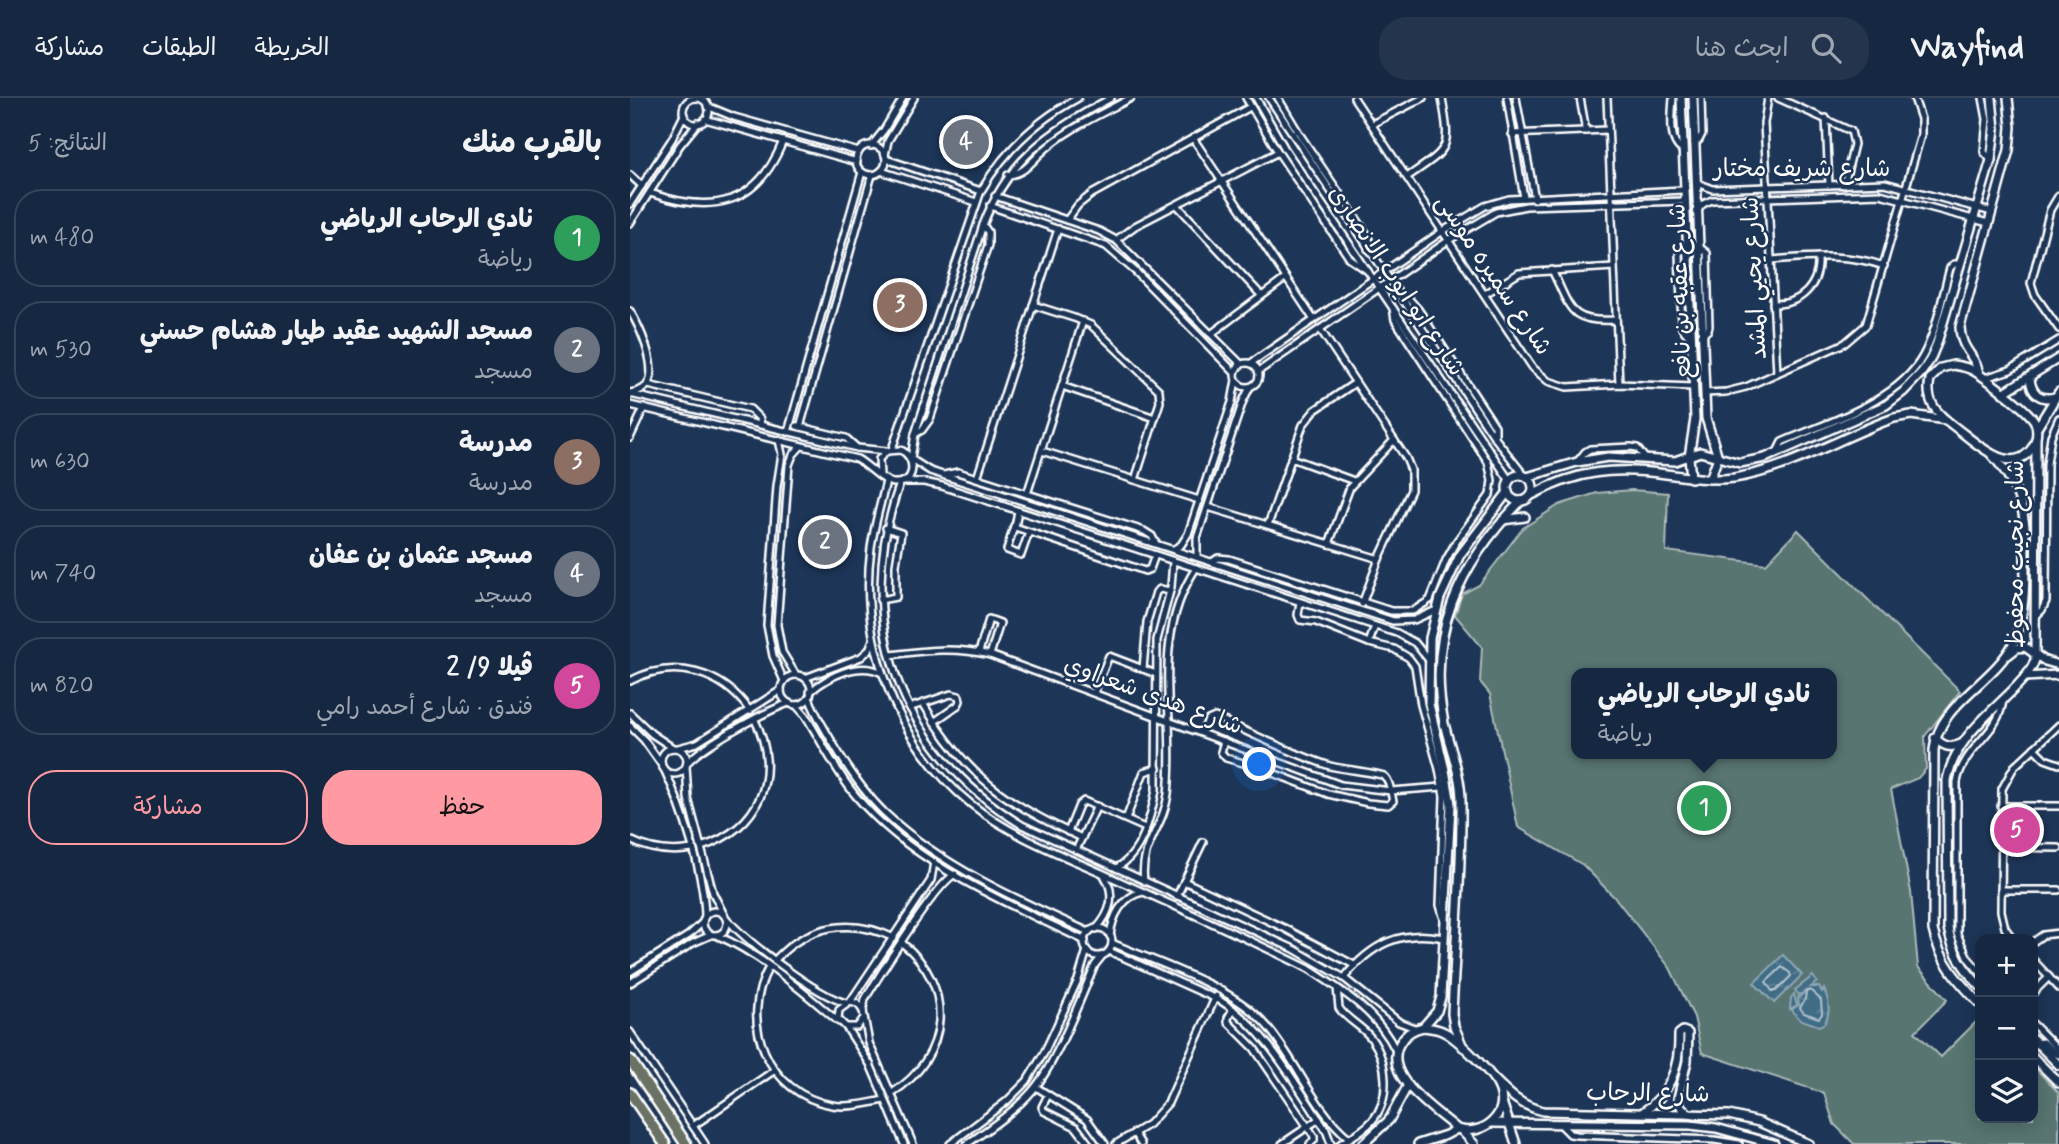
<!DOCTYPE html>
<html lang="ar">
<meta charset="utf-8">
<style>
:root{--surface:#162841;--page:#23344c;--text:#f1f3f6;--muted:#9ea6b1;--line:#35445a;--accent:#ff9aa2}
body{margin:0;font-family:Mynerve,"Playpen Sans Arabic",sans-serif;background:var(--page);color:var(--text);direction:rtl}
.controls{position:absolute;right:21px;bottom:21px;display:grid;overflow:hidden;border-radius:14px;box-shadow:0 4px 18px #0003}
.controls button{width:63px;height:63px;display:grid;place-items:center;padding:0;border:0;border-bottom:2px solid var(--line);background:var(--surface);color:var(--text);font:35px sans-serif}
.you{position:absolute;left:630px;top:667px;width:24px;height:24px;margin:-18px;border:5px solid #fff;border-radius:50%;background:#1a73e8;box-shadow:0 0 0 10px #1a73e833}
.badge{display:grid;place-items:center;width:46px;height:46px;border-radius:50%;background:var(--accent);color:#fff;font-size:23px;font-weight:700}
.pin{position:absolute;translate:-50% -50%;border:4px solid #fff;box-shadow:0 2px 7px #0006}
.popup{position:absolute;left:941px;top:570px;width:266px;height:91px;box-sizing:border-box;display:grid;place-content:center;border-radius:14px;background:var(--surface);filter:drop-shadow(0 2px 5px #0005);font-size:23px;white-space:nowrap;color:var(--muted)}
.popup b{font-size:26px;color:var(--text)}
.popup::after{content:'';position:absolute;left:50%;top:100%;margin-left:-14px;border:14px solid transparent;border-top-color:var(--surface)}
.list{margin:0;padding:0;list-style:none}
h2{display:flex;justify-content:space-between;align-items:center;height:91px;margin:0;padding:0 28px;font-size:30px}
h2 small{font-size:23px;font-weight:400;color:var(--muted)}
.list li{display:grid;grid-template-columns:46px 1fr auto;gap:21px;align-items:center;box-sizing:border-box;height:98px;margin:0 14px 14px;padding:0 14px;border:2px solid var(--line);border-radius:28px}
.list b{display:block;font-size:26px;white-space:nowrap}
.list p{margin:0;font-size:23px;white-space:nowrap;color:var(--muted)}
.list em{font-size:23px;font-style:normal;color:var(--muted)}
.actions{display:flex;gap:14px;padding:21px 28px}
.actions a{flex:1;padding:16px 0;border:2px solid var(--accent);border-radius:28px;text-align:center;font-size:24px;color:var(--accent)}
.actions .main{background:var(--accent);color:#111}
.icon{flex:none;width:38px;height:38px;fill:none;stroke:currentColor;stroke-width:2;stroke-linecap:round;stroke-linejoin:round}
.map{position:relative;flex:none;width:1429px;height:1046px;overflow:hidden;direction:ltr}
header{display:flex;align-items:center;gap:42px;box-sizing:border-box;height:98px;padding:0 35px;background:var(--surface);border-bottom:2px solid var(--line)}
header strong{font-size:33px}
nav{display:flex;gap:38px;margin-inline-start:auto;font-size:24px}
.search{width:490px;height:63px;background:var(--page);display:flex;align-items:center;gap:18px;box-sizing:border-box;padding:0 24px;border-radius:28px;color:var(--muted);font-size:26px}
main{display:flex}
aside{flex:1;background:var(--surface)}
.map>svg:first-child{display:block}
.park{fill:#587471;stroke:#acbab8;stroke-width:2;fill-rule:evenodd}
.water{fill:url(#water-ripples);stroke:#8ca7b6;stroke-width:2}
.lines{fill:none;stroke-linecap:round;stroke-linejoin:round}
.shore{stroke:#b3c4ce;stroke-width:2}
.minor-casing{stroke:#fff;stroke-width:10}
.tertiary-casing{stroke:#fff;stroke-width:12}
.primary-casing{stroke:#fff;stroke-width:14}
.minor{stroke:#1d3557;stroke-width:5}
.tertiary{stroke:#1d3557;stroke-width:7}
.primary{stroke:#6b7165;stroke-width:9}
.labels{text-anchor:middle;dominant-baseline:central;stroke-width:5;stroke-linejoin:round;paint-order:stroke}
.street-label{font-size:24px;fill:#fff;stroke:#1d3557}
</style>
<header>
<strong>Wayfind</strong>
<div class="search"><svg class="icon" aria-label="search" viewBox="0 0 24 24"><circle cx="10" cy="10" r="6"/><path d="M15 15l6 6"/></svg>ابحث هنا</div>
<nav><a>الخريطة</a><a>الطبقات</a><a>مشاركة</a></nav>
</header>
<main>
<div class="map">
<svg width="1429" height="1046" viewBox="0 0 1429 1046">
<defs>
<pattern id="water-ripples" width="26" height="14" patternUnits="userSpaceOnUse" patternTransform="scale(1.75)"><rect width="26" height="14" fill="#406c85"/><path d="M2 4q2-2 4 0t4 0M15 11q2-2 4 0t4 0" fill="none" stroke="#5d8297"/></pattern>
</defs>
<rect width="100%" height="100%" fill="#1d3557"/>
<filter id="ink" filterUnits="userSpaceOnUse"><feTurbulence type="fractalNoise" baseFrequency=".0143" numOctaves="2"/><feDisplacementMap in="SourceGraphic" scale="14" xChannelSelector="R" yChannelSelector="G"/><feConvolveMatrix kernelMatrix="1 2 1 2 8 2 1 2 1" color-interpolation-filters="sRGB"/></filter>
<g filter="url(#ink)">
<path class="park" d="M1002,392l36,3 -2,58 100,13 32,-34 162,161 -35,45 1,33 -8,9 -27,11 20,103 7,75 29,33 -32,32 26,25 39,-39v100h53v-52l26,27v51h-205l-20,-20 -10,-31 -122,-40 -8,-36 -24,-49 -54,-69 -33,-34 -65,-38 -28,-133 -10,-12 2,-35 -27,-32 7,-21 17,-9 44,-57 36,-23 38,-12zM946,575h256v81h-256z"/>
<g class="water">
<path d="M1153,857l19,20 -28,28 -20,-20z"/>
<path d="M1183,878l4,6 -6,5h8l3,5 2,-3c5,12 7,22 1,34l-6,3 -20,-7 -7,-9 4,-4 -6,3 1,-11 3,-4 3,12 2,-1 -1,-7 9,-8 -8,5 -4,-5z"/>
</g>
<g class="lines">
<g class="shore">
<path d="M1152,869l8,6 1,3 -15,15h-4l-6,-9z"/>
<path d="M1180,892l11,10 1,14 -3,4 -15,-5 -4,-5 5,-9 1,-7z"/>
</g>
<defs>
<g id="minor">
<path d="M616,0l32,54 72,107 18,12"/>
<path d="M626,0l29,51 225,332"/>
<path d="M639,0l226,340 29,37"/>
<path d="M648,0l24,40 65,96 3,8 -2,7"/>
<path d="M724,0l179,270 15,13 19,6 52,-3 74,3"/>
<path d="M877,0l17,100"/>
<path d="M886,0l19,101"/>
<path d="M950,0l6,33"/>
<path d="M977,0l12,286"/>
<path d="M1043,0c-1,15 -5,44 9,52"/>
<path d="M1138,0l-4,25 13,250"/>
<path d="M1148,0l73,33 3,13 -10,41"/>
<path d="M1353,0l4,21 -3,33 7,8"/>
<circle cx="66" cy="13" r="13"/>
<path d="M77,8l27,11 125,35"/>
<path d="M1196,20l3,67"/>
<path d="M75,21l152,43"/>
<path d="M742,26l51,-26"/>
<path d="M882,36l96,-4"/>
<path d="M563,40l121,182"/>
<path d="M1064,45l5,-3 3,-6 -1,-36"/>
<circle cx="241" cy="62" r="15"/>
<path d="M241,48l13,-16 19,-32"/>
<path d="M255,57l3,-14 26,-43"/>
<path d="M256,61l95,32"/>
<path d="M251,73l95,31"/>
<path d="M0,77l12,11"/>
<path d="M378,77c15,-1 22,-11 32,-21 26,-25 59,-39 91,-56"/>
<path d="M777,79c43,-29 44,-27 35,-79"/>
<path d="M1066,84l16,7 173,-6 107,29"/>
<path d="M20,95c61,21 107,14 133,-52"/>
<path d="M1429,97l-9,15 -19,73 4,12 24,34"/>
<path d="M365,98l104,35 17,9 125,124"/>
<path d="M0,106l42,-65 12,-24"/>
<path d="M547,107l84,90"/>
<path d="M360,108l116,40 30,26 99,101"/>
<path d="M1067,113l6,-7 9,-4 168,-6 108,29"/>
<path d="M437,122l11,-15 14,-11 158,-87"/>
<path d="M0,125l50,-78 18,-22"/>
<path d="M486,142l19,-14 143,-74"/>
<path d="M1056,146l-7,10 3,74 8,10"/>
<path d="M1069,149l8,6 2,73 -1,4 -6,5"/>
<path d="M1142,162c39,-3 74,-7 112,6"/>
<path d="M922,172c19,39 17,53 64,50"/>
<path d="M855,196l34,-21 95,-6"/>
<path d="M771,200l8,1 9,10 77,117v12"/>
<path d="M1143,206c28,1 47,-19 45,-47"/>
<path d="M403,207l41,13 17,7 68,65 1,12 -25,78"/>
<path d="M0,213c10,16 26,52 19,71 -3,7 -12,10 -19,11"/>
<path d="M690,231l86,129 5,12v20l-32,69 -17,45"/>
<path d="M581,236l75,-56"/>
<circle cx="617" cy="277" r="12"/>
<path d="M621,265l192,-132 42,-25 24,-7 174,-9"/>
<path d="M629,273l190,-131 47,-28 30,-6 158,-5"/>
<path d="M1355,280l25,-8 49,-30"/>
<path d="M18,287l102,24 10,10 1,6"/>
<path d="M432,288l93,32"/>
<path d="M1075,295l21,-1 20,-5 99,-44 21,-18 55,-190v-16l-7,-21"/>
<path d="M0,296l227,54 30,3"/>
<path d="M0,307l227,54c11,6 27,24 37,24 22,2 23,-25 7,-33l-14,1 -8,8 1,16"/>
<path d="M167,328l49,12 11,10"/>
<path d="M170,329l72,-252"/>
<path d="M158,334l74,-260"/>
<path d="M285,336l7,-4 8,-11 58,-174v-13l-5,-7"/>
<path d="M0,340l14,-30"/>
<path d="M149,342l3,14 -5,32 -10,139 6,31 11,25"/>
<path d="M262,351l89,-258c23,-40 56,-71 97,-93"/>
<path d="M412,353l157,49"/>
<path d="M1146,356l6,-12c46,-20 116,-40 141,-86 14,-26 19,-59 27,-88l4,-4h7"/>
<path d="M281,360l4,-24 68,-209c25,-66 68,-95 128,-127"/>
<path d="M661,360l63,23"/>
<path d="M281,361l19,12 463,150 21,-1 22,-10"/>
<path d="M947,364l8,-10 5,-3 41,-2 6,1 8,10"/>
<path d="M314,377l14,-3 186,59 8,5 4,8"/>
<path d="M347,380l81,-249"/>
<path d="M256,383c-5,22 -12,45 -15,67 -13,95 26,196 100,256 39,31 86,49 131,69 69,32 139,62 207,96 34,22 69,44 87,82"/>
<path d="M273,384h21l18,4 455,147 18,10 13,16"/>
<path d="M270,385c-49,136 -1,267 122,342l272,124 50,29 55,44 18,7"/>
<path d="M397,396l56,-173"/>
<path d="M578,409l171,52"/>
<path d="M388,413l-3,16 130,44 5,-2 5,-14"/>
<path d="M638,427l35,-100 12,-15 40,-27"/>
<path d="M384,428l-7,24 14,5 8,-23"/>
<path d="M699,446l21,-57 44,-47"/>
<path d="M544,451l7,-4 7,-11 44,-132 4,-22"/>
<path d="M567,459v-19l46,-137 7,-14"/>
<path d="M582,464l6,-4 11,1 162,52h22l17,-11 16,-40 10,-18 34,-47 2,-15 -4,-18 -93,-142 -2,-12"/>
<path d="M250,502l16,-3v-32l5,-32 -15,-5"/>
<path d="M670,504l-2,13 2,5 16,2 53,21 25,6 15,9 6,8 6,39 18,64 5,27 -4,109 3,11"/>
<path d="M1405,519l7,-7 4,-9 1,-137 4,-28 8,-18"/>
<path d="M739,545l6,-17"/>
<path d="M349,554l10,-33 11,4 -10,32"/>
<path d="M261,557c34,-5 65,-8 99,0l351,130 50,6 51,-4"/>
<path d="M513,571l4,-47 9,-30 4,-3 10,2"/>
<path d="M166,577l-14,-23 -5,-27 12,-160 4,-10 8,-9"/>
<circle cx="166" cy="592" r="15"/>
<path d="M175,580l56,-21 8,-7 3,-8"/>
<path d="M0,583c44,-23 92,-10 120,30"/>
<path d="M180,594c18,-16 49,-31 72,-19"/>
<path d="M464,595l15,-37 47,18"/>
<path d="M179,599c5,15 14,29 22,43 15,26 32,52 54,73 56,53 135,88 204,119"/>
<path d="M293,605c41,72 85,102 159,135"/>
<path d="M166,607l9,10c17,27 31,57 51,81 56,68 151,107 229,145"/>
<path d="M279,610l42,-14 8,2 1,5 -2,4 -24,17"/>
<path d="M0,615l22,21 21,14"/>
<path d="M0,628l14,14 17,24"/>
<path d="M572,634l6,-12 7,-3c38,17 75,36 115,49 11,3 48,7 54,10 6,4 7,18 9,25l-5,4 -20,-2 -40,-9 -71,-27 -31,-9 -5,-6 3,-11"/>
<circle cx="44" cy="663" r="13"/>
<path d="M48,650l19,-5 84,-53"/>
<path d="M1404,650l11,11 14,5"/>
<path d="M57,665c16,-18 79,-52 102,-60"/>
<path d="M56,668l2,32 25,95 11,22"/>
<path d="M35,673c18,38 39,103 40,145"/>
<path d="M1371,708h58"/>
<path d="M496,721l18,-47 13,-4"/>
<path d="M438,734l11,-27 5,-4 61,27"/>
<path d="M0,742c20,10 40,13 62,9"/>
<path d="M71,749c59,-18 81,-73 54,-127"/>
<path d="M1371,749l58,1"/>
<path d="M446,752l21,-44"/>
<path d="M486,770c26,-13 35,-52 40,-78l1,-150 14,-53 2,-26"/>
<path d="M514,783c-5,-35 20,-54 24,-87 9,-79 -19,-153 28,-226"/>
<path d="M554,783l100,47 70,37"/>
<path d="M1371,792h58"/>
<path d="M547,798l26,-54"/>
<circle cx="85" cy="825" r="12"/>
<path d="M96,820c21,24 90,77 120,85"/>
<circle cx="468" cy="844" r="14"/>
<path d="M466,831c15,-16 20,-35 8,-54"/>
<path d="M86,837c44,18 87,57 123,87"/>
<path d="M480,838c2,-19 12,-40 33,-44"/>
<path d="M1383,841l-8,-11 -4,-17 1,-122 12,-22 45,-42"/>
<path d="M1403,844l10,-7 16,-2"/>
<path d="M482,845c48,21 121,43 155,83 30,35 47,84 82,112"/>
<path d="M479,853l112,50c47,30 74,83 105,129l5,14"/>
<path d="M146,861c32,-34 75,-42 118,-21"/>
<path d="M1403,862l26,28"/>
<path d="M139,869c-31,55 -1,127 63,138 18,3 35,-2 53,-5"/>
<path d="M0,874l59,-37 14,-13"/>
<path d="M1350,874l-12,-14 -11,-24v-152c8,-38 42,-47 46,-82"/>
<path d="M714,880c27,-34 57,-49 100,-40"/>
<path d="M0,885l63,-40 18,-8"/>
<path d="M707,890l2,20c8,12 23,18 32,30 17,23 20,61 1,83 -9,10 -21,16 -32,23"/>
<path d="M1403,895l16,-16"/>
<path d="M220,904l81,-122 3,-18"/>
<path d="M603,911l-5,9v4l26,26 60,88v4l-4,4"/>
<path d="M233,913l2,-12c16,-26 68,-112 90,-125"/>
<path d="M234,920l-7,9h-11l-8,-8 1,-9 11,-8 8,2 5,7 6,32 44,101"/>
<path d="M1403,926l26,26"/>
<path d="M216,929l24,37 34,80"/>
<path d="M0,934l75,112"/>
<path d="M406,989l51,32 18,25"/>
<path d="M262,995c58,-36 64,-107 10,-150"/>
<path d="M418,997l-6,12 2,4 32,16 13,17"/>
<path d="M930,1026l10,10 7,1 137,5 25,4"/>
<path d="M63,1028l82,-56"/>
<path d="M504,1035l7,11"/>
<path d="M320,1046l57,-43 20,-20 17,-28 34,-73 9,-30"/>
<path d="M337,1046c23,-16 48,-33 66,-54 24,-28 47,-91 62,-125l8,-10"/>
<path d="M486,1046l33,-20 19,-21 48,-107"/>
<path d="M652,1046l37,-25"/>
</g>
<g id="tertiary">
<path d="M1051,0l14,321 -6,38 2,21"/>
<path d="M1063,0l13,320 12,39 -8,22"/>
<path d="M1323,267c8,1 14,2 21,6 12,7 56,40 61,51 3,8 2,18 -3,26 -21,31 -58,-7 -77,-21 -18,-13 -30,-25 -25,-48l11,-11z"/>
<path d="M1349,276c-3,-19 -18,-23 -19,-47l49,-177 2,-23 -3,-29"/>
<path d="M1400,280c1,15 10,23 25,19"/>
<path d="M1373,295l56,-35"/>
<path d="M1407,330l22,-36"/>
<circle cx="890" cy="390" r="13"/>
<path d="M897,379l50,-15 31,-5 67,4 25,-9 40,11 25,-5 121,-53 17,-13 19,-20 8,-12 7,-17 54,-183 4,-31 -3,-31"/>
<path d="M902,397c46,-25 82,-28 134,-21 23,3 45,7 68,4 57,-9 106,-41 160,-60l17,-3 35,5"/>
<path d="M873,422l22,-3"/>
<path d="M1378,557l9,-7 8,-1 20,14 14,4"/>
<path d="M1395,579l34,-2"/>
<path d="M1305,640c8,8 15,11 26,6"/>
<path d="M1350,888c-17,-18 -27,-33 -32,-58l-1,-148c8,-40 38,-62 65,-89 9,-10 19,-18 23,-31l1,-220"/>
<path d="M1350,906c-22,-23 -40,-42 -47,-74l1,-180c4,-46 59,-67 79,-106 16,-32 11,-82 12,-118 -3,-28 -14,-51 -34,-72"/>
<path d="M793,929l14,-16 4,-14 10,-193 -6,-34 -16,-66 1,-66 10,-40 20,-43 48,-63"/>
<path d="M793,929c7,1 14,1 21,5 14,7 47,40 54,54 14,28 -15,51 -41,43 -21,-19 -77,-53 -57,-86 5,-9 13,-14 23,-16z"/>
<path d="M1403,941l26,26"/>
<path d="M1407,946l6,-1 10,9 6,2"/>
<path d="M833,949l-9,-21 -2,-12c3,-71 10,-142 9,-213 0,-27 -11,-52 -17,-78 -18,-90 15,-159 77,-222"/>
<path d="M1403,959l26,26"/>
<path d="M863,980c16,16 28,28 50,33l186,4 30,7 50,22"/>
<path d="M872,1004l14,42"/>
<path d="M1013,1014c27,-18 37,-46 36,-78l4,-3 5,2 -1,28 -9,37 3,9 7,6"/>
<path d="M861,1025l199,2 26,3 58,16"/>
<path d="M831,1032l13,14"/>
<path d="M733,1046l26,-24 19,-35"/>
<path d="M788,1046l28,-9 11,-6"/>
</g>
<g id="primary">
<path d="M0,962l56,84"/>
<path d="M0,995l35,51"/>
</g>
</defs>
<use href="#minor" class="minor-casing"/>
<use href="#tertiary" class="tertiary-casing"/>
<use href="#primary" class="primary-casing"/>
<use href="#minor" class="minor"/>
<use href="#tertiary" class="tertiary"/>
<use href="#primary" class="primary"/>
</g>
</g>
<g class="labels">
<g class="street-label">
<text x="1172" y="71">شارع شريف مختار</text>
<text transform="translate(863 177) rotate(56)">شارع سميره موسى</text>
<text transform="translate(1125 180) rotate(-93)">شارع يحيي المشد</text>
<text transform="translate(766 183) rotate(56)">شارع ابو ايوب الانصارى</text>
<text transform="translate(1051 193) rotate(-92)">شارع عقبه بن نافع</text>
<text transform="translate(1386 456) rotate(-90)">شارع نجيب محفوظ</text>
<text transform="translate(523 598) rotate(20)">شارع هدى شعراوي</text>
<text transform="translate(1018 996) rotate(1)">شارع الرحاب</text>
</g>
</g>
</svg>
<div class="controls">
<button>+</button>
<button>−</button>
<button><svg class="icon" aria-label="layers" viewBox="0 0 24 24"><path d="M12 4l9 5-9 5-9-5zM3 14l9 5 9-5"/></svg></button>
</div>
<div class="you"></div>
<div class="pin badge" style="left:1074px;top:710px;background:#2e9e5b">1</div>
<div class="popup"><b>نادي الرحاب الرياضي</b>رياضة</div>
<div class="pin badge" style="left:195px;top:444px;background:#6b7280">2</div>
<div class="pin badge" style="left:270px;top:207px;background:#8d6e63">3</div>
<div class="pin badge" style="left:336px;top:44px;background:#6b7280">4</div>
<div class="pin badge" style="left:1387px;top:732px;background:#d1479c">5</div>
</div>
<aside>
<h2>بالقرب منك<small>النتائج: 5</small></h2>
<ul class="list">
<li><span class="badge" style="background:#2e9e5b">1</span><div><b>نادي الرحاب الرياضي</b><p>رياضة</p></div><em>480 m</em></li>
<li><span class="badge" style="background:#6b7280">2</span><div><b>مسجد الشهيد عقيد طيار هشام حسني</b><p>مسجد</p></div><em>530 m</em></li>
<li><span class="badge" style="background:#8d6e63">3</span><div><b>مدرسة</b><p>مدرسة</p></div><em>630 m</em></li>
<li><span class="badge" style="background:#6b7280">4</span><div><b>مسجد عثمان بن عفان</b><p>مسجد</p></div><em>740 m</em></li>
<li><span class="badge" style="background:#d1479c">5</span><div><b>ڤيلا 9/ 2</b><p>فندق · شارع أحمد رامي</p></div><em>820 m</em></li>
</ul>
<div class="actions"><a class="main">حفظ</a><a>مشاركة</a></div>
</aside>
</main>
